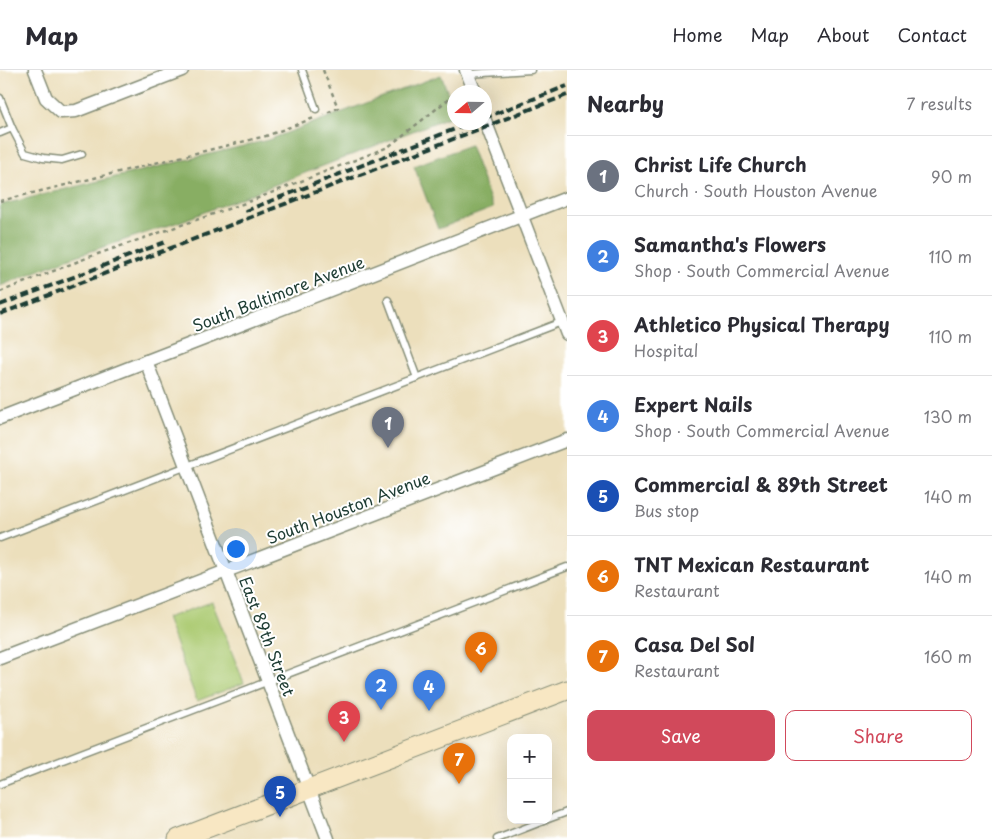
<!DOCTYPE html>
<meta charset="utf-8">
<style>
:root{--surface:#fff;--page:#f2f2f3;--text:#2b2b33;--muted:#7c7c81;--line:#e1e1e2;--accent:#d1495b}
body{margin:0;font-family:"Playpen Sans",sans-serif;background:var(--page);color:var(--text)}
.controls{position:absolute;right:15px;bottom:15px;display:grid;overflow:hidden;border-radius:10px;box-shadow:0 5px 20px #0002}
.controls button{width:45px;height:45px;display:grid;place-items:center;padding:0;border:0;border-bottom:1px solid var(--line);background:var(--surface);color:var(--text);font:25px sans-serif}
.compass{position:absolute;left:447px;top:15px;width:45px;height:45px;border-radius:50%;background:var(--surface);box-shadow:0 5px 20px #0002;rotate:250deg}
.you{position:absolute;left:235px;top:478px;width:18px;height:18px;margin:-12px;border:4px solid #fff;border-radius:50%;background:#1a73e8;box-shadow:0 0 0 8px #1a73e833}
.badge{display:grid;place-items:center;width:32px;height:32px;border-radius:50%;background:var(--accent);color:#fff;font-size:16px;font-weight:700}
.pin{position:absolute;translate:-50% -41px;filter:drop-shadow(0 1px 2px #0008)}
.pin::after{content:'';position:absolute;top:26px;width:18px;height:15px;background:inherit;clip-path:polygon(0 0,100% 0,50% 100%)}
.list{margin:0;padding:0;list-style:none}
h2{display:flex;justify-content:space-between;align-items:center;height:65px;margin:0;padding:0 20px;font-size:21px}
h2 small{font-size:16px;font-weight:400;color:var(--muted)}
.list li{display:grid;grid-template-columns:32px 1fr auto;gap:15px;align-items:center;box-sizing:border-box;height:80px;padding:0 20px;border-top:1px solid var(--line)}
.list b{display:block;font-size:19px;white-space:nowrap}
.list p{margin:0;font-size:16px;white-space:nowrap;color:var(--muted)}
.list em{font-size:16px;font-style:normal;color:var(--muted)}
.actions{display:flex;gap:10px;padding:15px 20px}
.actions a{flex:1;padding:11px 0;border:1px solid var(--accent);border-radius:10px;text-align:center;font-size:18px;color:var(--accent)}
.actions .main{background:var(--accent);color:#fff}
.map{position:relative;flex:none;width:567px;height:769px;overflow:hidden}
header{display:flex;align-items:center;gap:30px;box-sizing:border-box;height:70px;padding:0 25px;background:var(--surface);border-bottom:1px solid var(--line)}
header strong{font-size:24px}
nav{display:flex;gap:28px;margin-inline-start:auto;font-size:18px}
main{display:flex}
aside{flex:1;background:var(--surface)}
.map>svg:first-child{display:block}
.green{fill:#abca71;stroke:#658452}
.forest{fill:#88ae63;stroke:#54764c}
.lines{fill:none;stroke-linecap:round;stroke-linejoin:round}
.service-casing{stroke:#868e78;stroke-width:9}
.minor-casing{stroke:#868e78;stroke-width:15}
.secondary-casing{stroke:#868e78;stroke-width:21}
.path{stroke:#868e78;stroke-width:2.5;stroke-dasharray:4 4;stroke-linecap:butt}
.service{stroke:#fff;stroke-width:6}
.minor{stroke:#fff;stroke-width:12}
.secondary{stroke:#f8e7c3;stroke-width:19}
.rail{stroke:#1f3d34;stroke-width:4;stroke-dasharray:8 4;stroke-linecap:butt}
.labels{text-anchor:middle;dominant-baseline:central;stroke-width:4;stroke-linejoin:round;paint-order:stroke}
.street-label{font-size:16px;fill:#1f3d34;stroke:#fff}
</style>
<header>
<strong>Map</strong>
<nav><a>Home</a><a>Map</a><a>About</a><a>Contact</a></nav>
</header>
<main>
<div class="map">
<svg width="567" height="769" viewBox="0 0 567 769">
<rect width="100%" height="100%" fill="#fff"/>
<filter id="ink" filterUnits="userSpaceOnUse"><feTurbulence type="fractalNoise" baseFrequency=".02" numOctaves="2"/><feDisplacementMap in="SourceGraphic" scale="10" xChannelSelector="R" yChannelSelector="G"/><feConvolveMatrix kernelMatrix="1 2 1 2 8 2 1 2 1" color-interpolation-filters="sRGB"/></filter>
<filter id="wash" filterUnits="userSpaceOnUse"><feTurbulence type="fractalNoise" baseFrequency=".0096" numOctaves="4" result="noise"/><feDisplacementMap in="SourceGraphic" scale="20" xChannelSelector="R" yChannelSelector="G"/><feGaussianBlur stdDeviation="1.12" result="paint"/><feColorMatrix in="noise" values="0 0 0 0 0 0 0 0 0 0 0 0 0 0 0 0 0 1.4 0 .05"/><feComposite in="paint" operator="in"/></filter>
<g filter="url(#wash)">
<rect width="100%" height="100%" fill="#ecdfbc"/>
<path class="green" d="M212,532l32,81 -47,18 -31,-83z"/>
<g class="forest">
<path d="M441,5l13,34v6l-275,107 -109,36 -70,28v-81l268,-65z"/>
<path d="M470,75l23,63 -55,21 -24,-63z"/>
</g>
</g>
<g filter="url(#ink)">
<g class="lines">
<defs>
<g id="service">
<path d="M302,0l14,39"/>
<path d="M468,4l63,-4"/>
<path d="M0,28l12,30 13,25 18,5 19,2 20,-6"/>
<path d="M0,63l12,-5"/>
<path d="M388,230l29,78"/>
<path d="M0,468l564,-217"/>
<path d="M0,714l567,-217"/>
<path d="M548,749l19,-7"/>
<path d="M497,769l49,-19"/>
</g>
<g id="minor">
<path d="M35,0l11,28 15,14 15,-1 106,-41"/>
<path d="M466,0l9,22"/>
<path d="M484,48l83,216"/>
<path d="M146,291l182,478"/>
<path d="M0,348l567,-220"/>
<path d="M0,588l567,-218"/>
</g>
<path id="secondary" d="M178,769l389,-149"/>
</defs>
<use href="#service" class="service-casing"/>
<use href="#minor" class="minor-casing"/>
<use href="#secondary" class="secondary-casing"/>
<g class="path">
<path d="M323,0l15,38 -14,6"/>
<path d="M0,131l266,-65 48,-18"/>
<path d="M0,222l89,-35 159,-55 140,-55 66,-52"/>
</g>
<use href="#service" class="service"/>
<use href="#minor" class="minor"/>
<use href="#secondary" class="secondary"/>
<g class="rail">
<path d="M484,48l83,-32"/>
<path d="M245,141l228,-89"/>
<path d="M0,235l168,-64"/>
<path d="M0,244l567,-219"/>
</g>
</g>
</g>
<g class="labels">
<g class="street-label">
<text transform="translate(278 223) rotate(-21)">South Baltimore Avenue</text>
<text transform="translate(348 437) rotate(-21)">South Houston Avenue</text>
<text transform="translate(268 566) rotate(69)">East 89th Street</text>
</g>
</g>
</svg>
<div class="controls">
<button>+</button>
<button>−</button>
</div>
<svg class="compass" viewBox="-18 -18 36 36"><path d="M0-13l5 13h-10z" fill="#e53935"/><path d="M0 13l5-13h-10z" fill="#7c7c81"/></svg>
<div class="you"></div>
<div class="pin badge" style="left:388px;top:378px;background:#6b7280">1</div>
<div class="pin badge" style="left:381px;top:640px;background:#3f7fe0">2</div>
<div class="pin badge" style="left:344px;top:672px;background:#e0444e">3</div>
<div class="pin badge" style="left:429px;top:641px;background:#3f7fe0">4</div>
<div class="pin badge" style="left:280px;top:747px;background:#1a4fb4">5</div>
<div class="pin badge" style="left:481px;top:603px;background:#e8710a">6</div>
<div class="pin badge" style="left:459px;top:714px;background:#e8710a">7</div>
</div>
<aside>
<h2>Nearby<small>7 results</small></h2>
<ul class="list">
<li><span class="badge" style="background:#6b7280">1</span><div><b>Christ Life Church</b><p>Church · South Houston Avenue</p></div><em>90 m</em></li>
<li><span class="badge" style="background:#3f7fe0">2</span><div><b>Samantha's Flowers</b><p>Shop · South Commercial Avenue</p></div><em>110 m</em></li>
<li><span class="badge" style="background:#e0444e">3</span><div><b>Athletico Physical Therapy</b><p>Hospital</p></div><em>110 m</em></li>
<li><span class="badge" style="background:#3f7fe0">4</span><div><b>Expert Nails</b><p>Shop · South Commercial Avenue</p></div><em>130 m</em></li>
<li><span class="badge" style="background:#1a4fb4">5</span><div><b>Commercial &amp; 89th Street</b><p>Bus stop</p></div><em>140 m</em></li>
<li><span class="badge" style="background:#e8710a">6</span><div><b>TNT Mexican Restaurant</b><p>Restaurant</p></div><em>140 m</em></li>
<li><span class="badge" style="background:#e8710a">7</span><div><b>Casa Del Sol</b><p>Restaurant</p></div><em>160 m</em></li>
</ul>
<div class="actions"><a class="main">Save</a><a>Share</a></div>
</aside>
</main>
